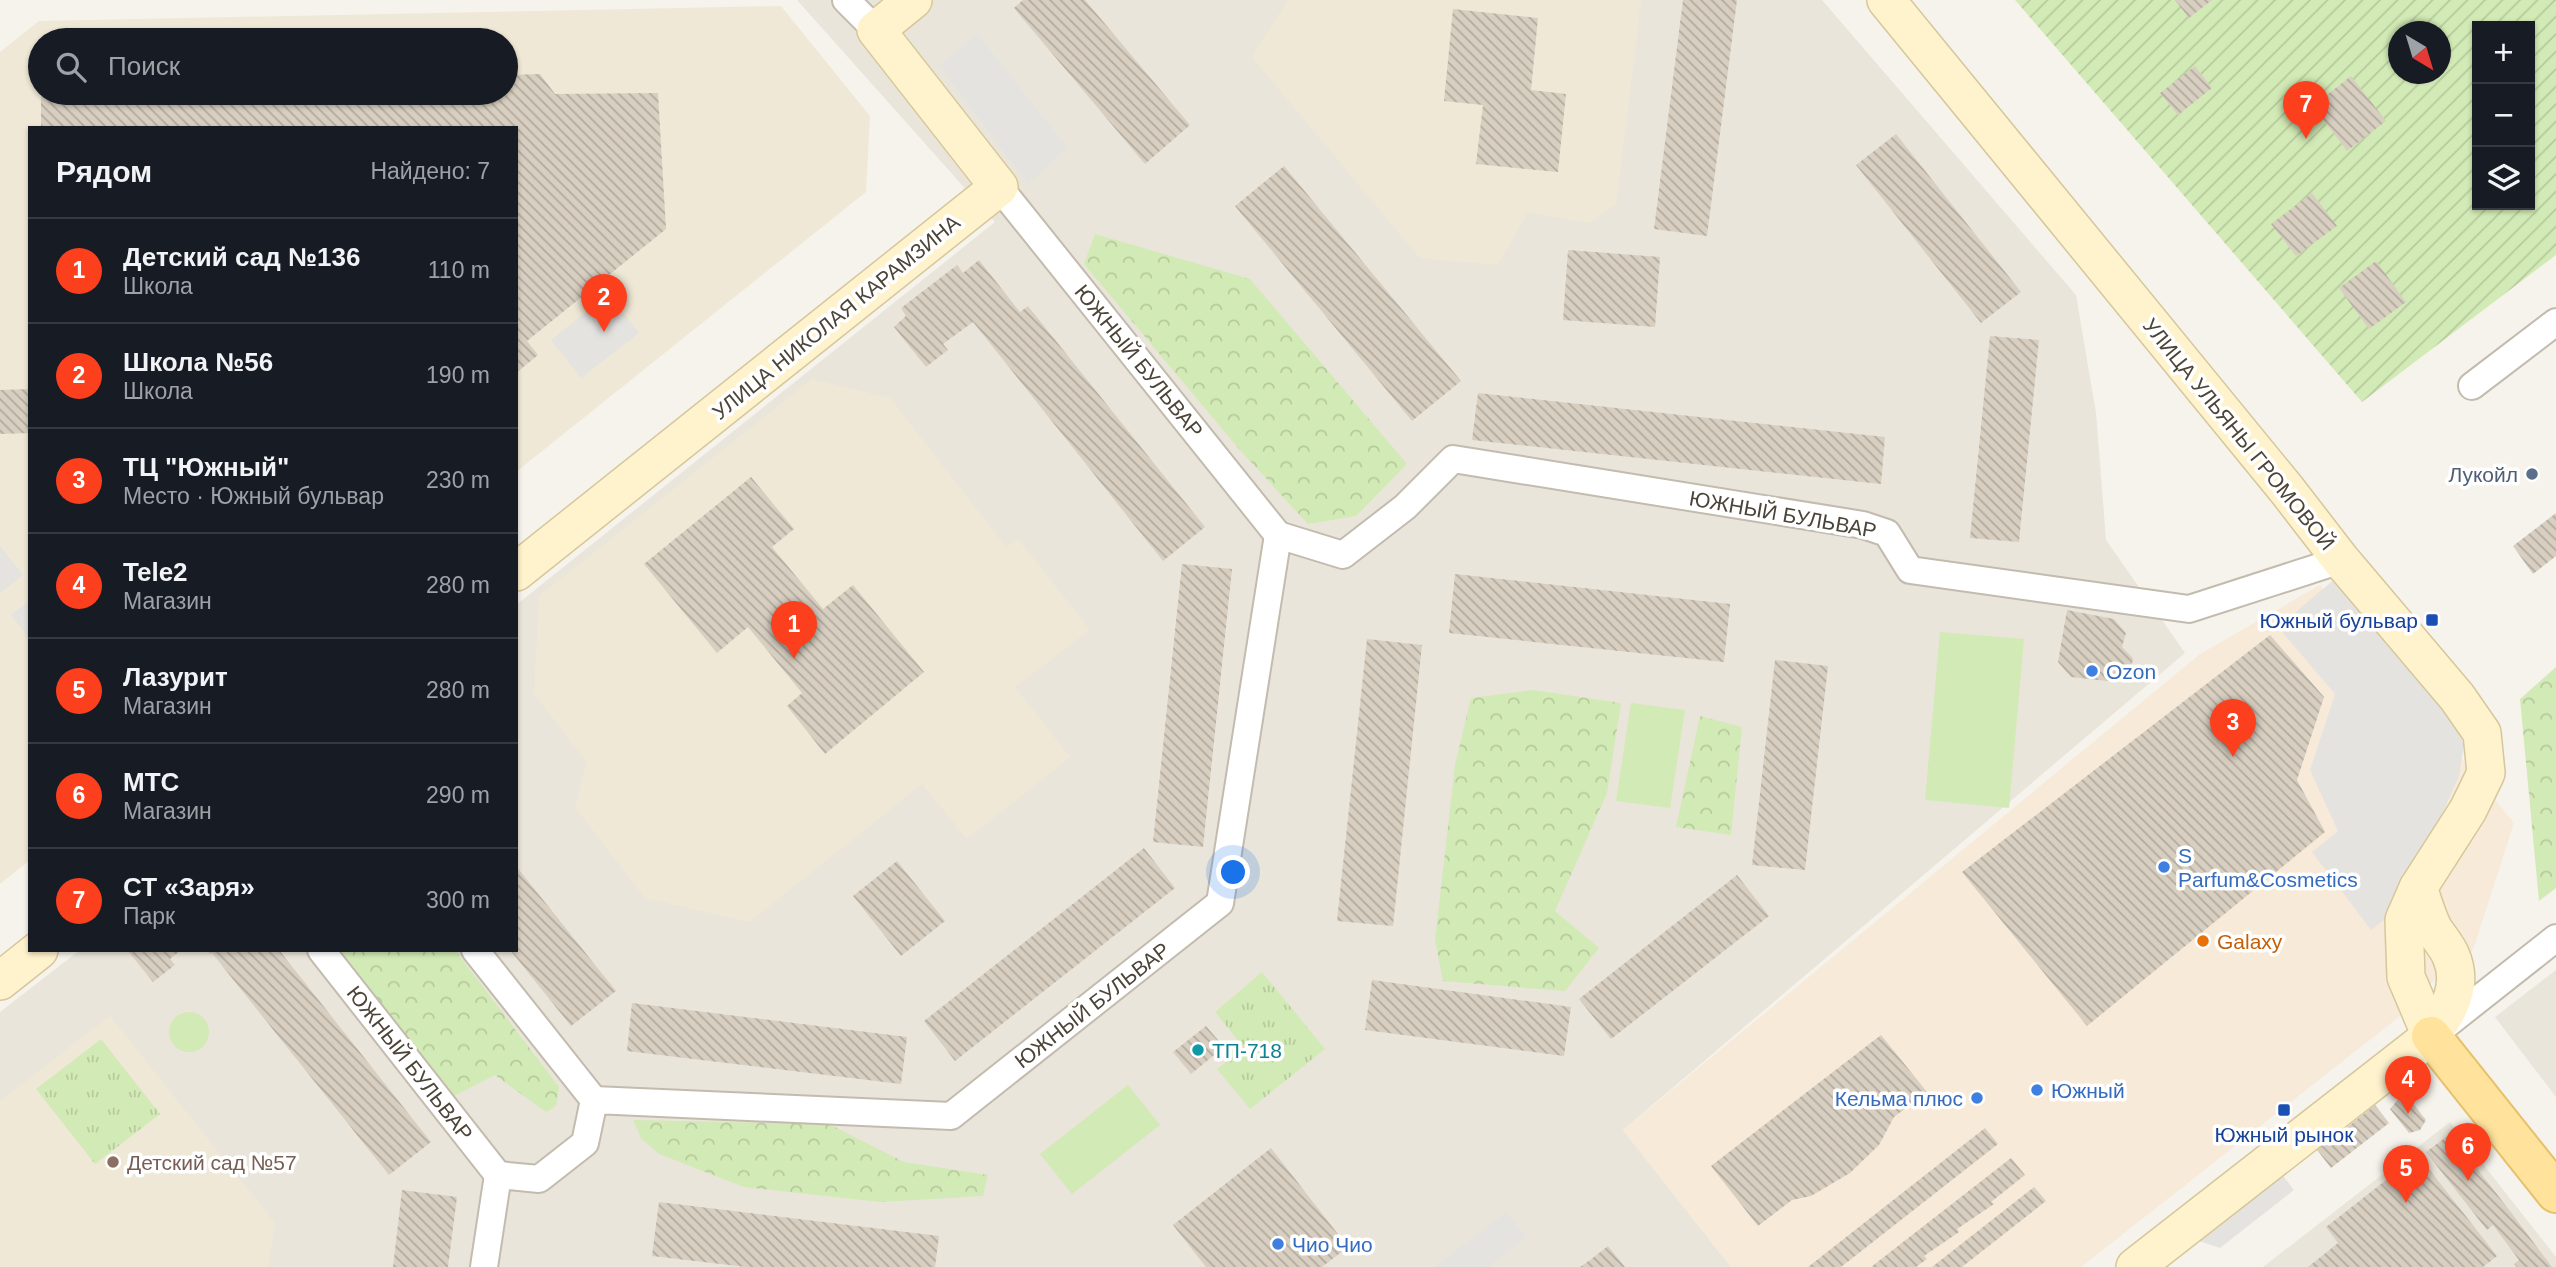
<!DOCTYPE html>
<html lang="ru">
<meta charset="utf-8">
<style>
:root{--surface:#171b24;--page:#20242c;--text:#f1f3f6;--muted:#9ea1a6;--line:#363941;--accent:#fc3f1d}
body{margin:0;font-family:Helvetica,sans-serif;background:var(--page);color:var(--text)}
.controls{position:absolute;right:21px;top:21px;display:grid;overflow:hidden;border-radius:0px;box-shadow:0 2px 5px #0004}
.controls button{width:63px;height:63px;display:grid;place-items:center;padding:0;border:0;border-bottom:2px solid var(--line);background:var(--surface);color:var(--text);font:35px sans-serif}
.compass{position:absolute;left:2388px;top:21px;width:63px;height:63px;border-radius:50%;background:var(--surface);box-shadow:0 2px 5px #0004;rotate:142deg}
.you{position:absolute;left:1234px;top:873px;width:24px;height:24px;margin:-18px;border:5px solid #fff;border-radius:50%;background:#1a73e8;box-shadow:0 0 0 10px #1a73e833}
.badge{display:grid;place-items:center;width:46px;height:46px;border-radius:50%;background:var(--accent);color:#fff;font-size:23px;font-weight:700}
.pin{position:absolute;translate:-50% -58px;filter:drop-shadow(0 2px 4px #0008)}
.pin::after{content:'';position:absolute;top:37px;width:24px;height:21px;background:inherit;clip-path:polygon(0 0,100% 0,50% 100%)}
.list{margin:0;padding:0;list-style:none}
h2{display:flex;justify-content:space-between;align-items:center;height:91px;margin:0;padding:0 28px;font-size:30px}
h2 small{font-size:23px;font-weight:400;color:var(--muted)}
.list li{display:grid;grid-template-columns:46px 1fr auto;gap:21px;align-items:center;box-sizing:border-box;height:105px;padding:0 28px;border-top:2px solid var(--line)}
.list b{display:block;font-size:26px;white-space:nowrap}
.list p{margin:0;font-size:23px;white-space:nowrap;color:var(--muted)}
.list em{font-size:23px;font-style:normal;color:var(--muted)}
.icon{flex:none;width:38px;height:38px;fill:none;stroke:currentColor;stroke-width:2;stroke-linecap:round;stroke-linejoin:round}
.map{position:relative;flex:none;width:2556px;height:1267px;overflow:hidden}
.search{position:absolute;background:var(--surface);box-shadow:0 2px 5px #0004;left:28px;top:28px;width:490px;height:77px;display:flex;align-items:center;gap:18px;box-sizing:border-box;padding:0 24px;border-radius:38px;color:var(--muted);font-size:26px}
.panel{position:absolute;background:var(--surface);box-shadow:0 2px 5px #0004;left:28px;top:126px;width:490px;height:826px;border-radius:0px}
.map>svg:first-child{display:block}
.residential{fill:#eae5da}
.commercial{fill:#f7ead8}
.education{fill:#efe8d6;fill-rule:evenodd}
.grass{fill:#d2eab5}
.forest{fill:url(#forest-crowns)}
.park{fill:url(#park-tufts)}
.garden{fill:url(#garden-furrows);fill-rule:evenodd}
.parking{fill:#e5e3e0}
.building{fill:url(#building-back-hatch)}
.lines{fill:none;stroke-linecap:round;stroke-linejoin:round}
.street-casing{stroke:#c2bbae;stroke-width:30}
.secondary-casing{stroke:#d6c79b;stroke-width:40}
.primary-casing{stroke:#e6c16a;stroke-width:42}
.street{stroke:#fff;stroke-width:26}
.secondary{stroke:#fff3cd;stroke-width:37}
.primary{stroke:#ffe39c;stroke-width:38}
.service-dot{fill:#5c6f8a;stroke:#fff;stroke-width:2.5}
.transit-dot{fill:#1a4fb4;stroke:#fff;stroke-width:2.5}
.shop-dot{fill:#3f7fe0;stroke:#fff;stroke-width:2.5}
.food-dot{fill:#e8710a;stroke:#fff;stroke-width:2.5}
.culture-dot{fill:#0f9aa8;stroke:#fff;stroke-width:2.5}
.education-dot{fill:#8d6e63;stroke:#fff;stroke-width:2.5}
.labels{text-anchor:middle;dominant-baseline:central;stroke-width:7;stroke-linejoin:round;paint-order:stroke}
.street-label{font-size:21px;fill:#4b4439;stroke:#fff}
.service-label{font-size:21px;fill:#4e5e75;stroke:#fff;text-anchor:end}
.transit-label{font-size:21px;fill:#164399;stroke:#fff;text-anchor:end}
.shop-label{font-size:21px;fill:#366cbe;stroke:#fff;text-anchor:start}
.food-label{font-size:21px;fill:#c56008;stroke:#fff;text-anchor:start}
.culture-label{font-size:21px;fill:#0d838f;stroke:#fff;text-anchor:start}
.education-label{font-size:21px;fill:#785e54;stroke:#fff;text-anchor:start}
</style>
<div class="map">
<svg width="2556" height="1267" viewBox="0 0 2556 1267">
<defs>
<pattern id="forest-crowns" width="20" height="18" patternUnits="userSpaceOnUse" patternTransform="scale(1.75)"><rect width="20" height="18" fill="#d2eab5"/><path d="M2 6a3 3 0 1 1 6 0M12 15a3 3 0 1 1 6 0" fill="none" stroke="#b6ca9c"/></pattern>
<pattern id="park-tufts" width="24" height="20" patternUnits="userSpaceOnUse" patternTransform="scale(1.75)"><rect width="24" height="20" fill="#d2eab5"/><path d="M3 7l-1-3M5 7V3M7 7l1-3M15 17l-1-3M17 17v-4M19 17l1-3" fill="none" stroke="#b6ca9c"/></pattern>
<pattern id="garden-furrows" width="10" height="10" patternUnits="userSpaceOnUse" patternTransform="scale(1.75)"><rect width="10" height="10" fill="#d2eab5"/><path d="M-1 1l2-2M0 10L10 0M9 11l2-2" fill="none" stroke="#b6ca9c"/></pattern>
<pattern id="building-back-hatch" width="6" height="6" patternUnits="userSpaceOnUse" patternTransform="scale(1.75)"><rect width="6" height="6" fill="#d8cfc1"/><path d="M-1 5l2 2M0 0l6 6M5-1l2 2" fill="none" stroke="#b1aa9e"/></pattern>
</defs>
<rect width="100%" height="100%" fill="#f6f3ec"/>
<g class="residential">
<path d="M797,0h1025l254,295 20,118 10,127 79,113 -562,477 108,137h-1731v-255l80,-62h436v-345l479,-383z"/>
<path d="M2556,970v127l-61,-80z"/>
<path d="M2450,1122l106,135v10h-293z"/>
</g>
<path class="commercial" d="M2320,585l194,238 -41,127 -64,51 -10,16 -318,250h-350l-108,-137 577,-476z"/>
<g class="education">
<path d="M1288,0h353l-25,204 -27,19 -61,-11 -30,53 -78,-7 -168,-201z"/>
<path d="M781,6l89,110 -4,76 -350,280v-344h-486v732l-30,24v-832l39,-31zM40,40h466v53h-466z"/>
<path d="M812,379l78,19 116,149 12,-8 72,91 -75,57 55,70 -103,82 -45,-55 -173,138 -104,-24 -70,-91 12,-45 -53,-68 5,-98z"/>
<path d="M110,1016l165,207 -7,44h-268v-166z"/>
</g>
<g class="grass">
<path d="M1940,632l84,7 -15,169 -84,-8z"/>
<path d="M1631,703l54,7 -15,98 -54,-7z"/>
<circle cx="189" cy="1032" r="20"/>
<path d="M1128,1085l32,40 -88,69 -32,-40z"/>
</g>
<g class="forest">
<path d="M1095,234l155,45 157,185 -51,52 -48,8 -69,-75 -155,-185z"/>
<path d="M2556,667v221l-17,13 -19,-202z"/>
<path d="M1533,690l88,13 -14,90 -52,118 44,37 -34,43 -122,-10 -8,-41 20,-175 16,-67z"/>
<path d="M1700,716l42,11 -11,108 -55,-8z"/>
<path d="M337,950h118l104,137 -3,19 -10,6 -51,-37 -45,23z"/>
<path d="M633,1120l196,4 75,38 84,13 -5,21 -103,6 -136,-15 -85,-33 -18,-16z"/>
</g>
<g class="park">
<path d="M1262,972l63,77 -75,60 -33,-40 27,-21 -29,-36z"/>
<path d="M101,1039l59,75 -65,50 -59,-75z"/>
</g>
<path class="garden" d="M2015,0h541v255l-194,147zM2477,26h53v179h-53zM2398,32h42v42h-42z"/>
<g class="parking">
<path d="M977,33l90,114 -39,37 -89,-118z"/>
<path d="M608,294l31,39 -58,45 -30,-38z"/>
<path d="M0,546l23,29 -23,18z"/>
<path d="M2337,577l115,141 12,27 -5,31 -31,70 -35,67 -22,17 -59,-78 26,-21 -28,-61 25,-76 -57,-67z"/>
<path d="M30,600v40l-19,-25z"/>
<path d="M2281,1173l13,17 -74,58 -24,-8z"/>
<path d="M1506,1212l20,25 -38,30h-53z"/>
</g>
<g class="building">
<path d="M1023,0h62l105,125 -45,39 -131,-156z"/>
<path d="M1683,0h54l-30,236 -53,-7z"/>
<path d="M2175,0h37l-23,18z"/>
<path d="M1453,9l85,9 -7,72 35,4 -8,78 -82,-8 7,-59 -39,-4z"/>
<path d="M2195,66l17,22 -34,27 -18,-22z"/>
<path d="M540,74l15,20 103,-1 8,136 -139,112 11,14 -22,18v-245h-475v-35h465v-18z"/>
<path d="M2351,76l35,45 -39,30 -34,-45z"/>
<path d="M1896,134l125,158 -40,31 -125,-158z"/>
<path d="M1284,166l177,215 -49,40 -177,-215z"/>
<path d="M2312,193l25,33 -41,30 -25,-32z"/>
<path d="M1568,250l92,7 -5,70 -92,-7z"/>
<path d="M979,260l41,52 8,-6 177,221 -42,34 -190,-239 -30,22 5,6 -22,17 -32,-40 12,-11 -5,-8 56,-43 6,8z"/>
<path d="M2376,261l30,41 -37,27 -30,-41z"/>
<path d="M1990,336l49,4 -20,202 -49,-4z"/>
<path d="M30,389v44l-30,1v-44z"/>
<path d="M1478,393l407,44 -4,47 -409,-44z"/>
<path d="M751,477l43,52 -22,18 51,62 30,-24 71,87 -99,82 -38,-48 15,-13 -54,-66 -31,26 -73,-89z"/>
<path d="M2556,513v43l-23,18 -20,-28z"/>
<path d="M1182,564l50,5 -29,278 -50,-5z"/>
<path d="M1455,574l275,30 -6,58 -275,-29z"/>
<path d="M2067,610l47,9 12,14 -4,14 11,11 -2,12 -15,12 -45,-5 -13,-15z"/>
<path d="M2270,635l54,62 -27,83 28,52 -238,194 -125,-154z"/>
<path d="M1367,639l55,6 -29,281 -56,-5z"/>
<path d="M1775,660l53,6 -23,204 -53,-5z"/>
<path d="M1144,848l31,40 -220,173 -31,-40z"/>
<path d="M897,861l48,60 -44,35 -48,-60z"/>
<path d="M516,866l100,125 -45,35 -61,-76h6z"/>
<path d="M1737,875l32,41 -158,123 -32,-40z"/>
<path d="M127,950h54l-11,9 5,6 -22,17z"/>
<path d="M207,950h72l152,192 -42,33 -177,-222 -2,1z"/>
<path d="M1372,980l199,27 -7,49 -199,-26z"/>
<path d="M632,1003l275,34 -6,47 -274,-33z"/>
<path d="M1206,1026l18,21 -33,27 -18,-22z"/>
<path d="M1881,1035l46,57 -33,25 -15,28 -29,28 -39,23 -19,4 -34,26 -47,-60z"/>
<path d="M2401,1096h6l19,24 -6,10 -11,3 -19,-24z"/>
<path d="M2375,1105l14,18 -58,45 -17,-22 27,-22 4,5z"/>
<path d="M1985,1128l13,16 -157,123h-33z"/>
<path d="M2450,1134l60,77 42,56h-35l-3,-3 5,-4 -26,-35 -6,5 -61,-78z"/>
<path d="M1271,1148l77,99 -26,20h-116l-33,-42z"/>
<path d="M2418,1155l79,101 -14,11h-175l30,-24 -12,-16z"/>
<path d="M2011,1158l14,17 -34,27 3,2 -37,25 2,3 -35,24 3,3 -11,8h-45z"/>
<path d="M2034,1187l12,14 -84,66h-30z"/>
<path d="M402,1190l55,7 -9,70h-55z"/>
<path d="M659,1202l280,34 -4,31h-189l-94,-11z"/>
<path d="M1608,1246l17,21h-45l10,-7z"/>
</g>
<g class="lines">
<defs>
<g id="street">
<path d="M846,0l30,30"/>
<path d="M999,187l279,348"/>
<path d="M2472,386l84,-64"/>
<path d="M321,950l177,225"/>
<path d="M475,950l119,150"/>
<path d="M2442,1028l114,-90"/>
<path d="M484,1267l14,-92 41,4 46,-36 9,-43 357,16 269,-213 58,-368 65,20 62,-48 48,-48 410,66 24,8 23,37 279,39 152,-49"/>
</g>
<g id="secondary">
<path d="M1886,0l401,490 54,70 116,137 25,36 4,40 -18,37 -50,78 -14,32 2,57 25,59"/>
<path d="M516,572l483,-385 -123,-157 37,-30"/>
<path d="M0,981l39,-31"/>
<path d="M2135,1267l296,-231c17,-24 33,-50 20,-80 -4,-10 -12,-18 -18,-28 -6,-12 -10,-27 -15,-40"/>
</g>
<path id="primary" d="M2431,1036l125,157"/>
</defs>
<use href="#street" class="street-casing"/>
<use href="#secondary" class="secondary-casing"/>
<use href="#primary" class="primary-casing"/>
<use href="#street" class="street"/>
<use href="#secondary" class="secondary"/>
<use href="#primary" class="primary"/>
</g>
<circle class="service-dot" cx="2532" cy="474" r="7"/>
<g class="transit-dot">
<rect x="2425" y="613" width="14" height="14" rx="3.5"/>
<rect x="2277" y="1103" width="14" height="14" rx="3.5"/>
</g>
<g class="shop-dot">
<circle cx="2092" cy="671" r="7"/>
<circle cx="2164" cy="867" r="7"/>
<circle cx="2037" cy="1090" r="7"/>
<circle cx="1977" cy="1098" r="7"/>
<circle cx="1278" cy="1244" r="7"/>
</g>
<circle class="food-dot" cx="2203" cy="941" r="7"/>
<circle class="culture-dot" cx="1198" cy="1050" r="7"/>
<circle class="education-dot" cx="113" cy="1162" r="7"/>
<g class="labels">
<g class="street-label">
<text transform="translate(836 317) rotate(-39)">УЛИЦА НИКОЛАЯ КАРАМЗИНА</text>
<text transform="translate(1139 361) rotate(51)">ЮЖНЫЙ БУЛЬВАР</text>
<text transform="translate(2239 434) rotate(51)">УЛИЦА УЛЬЯНЫ ГРОМОВОЙ</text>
<text transform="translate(1783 514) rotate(10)">ЮЖНЫЙ БУЛЬВАР</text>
<text transform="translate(1092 1005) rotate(-38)">ЮЖНЫЙ БУЛЬВАР</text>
<text transform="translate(410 1063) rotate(52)">ЮЖНЫЙ БУЛЬВАР</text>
</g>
<g class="service-label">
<text x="2518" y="474">Лукойл</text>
</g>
<g class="transit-label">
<text x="2418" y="620">Южный бульвар</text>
<text x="2284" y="1134" text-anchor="middle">Южный рынок</text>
</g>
<g class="shop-label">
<text x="2106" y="671">Ozon</text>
<text x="2178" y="855">S<tspan x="2178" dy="24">Parfum&amp;Cosmetics</tspan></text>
<text x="2051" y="1090">Южный</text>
<text x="1963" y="1098" text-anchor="end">Кельма плюс</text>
<text x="1292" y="1244">Чио Чио</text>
</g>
<g class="food-label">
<text x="2217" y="941">Galaxy</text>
</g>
<g class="culture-label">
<text x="1212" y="1050">ТП-718</text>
</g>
<g class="education-label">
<text x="127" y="1162">Детский сад №57</text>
</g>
</g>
</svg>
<div class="controls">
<button>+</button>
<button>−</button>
<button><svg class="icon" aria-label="layers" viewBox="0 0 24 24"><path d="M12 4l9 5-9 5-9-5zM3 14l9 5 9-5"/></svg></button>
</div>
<svg class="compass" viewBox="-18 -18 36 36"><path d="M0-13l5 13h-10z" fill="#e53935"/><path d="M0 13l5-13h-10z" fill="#9ea1a6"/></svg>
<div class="you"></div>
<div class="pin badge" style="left:794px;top:659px">1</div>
<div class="pin badge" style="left:604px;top:332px">2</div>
<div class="pin badge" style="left:2233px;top:757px">3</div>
<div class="pin badge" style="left:2408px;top:1114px">4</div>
<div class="pin badge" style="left:2406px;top:1203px">5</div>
<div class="pin badge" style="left:2468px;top:1181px">6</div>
<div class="pin badge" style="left:2306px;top:139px">7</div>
<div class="search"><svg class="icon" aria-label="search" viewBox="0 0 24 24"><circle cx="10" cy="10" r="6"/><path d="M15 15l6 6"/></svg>Поиск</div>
<section class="panel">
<h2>Рядом<small>Найдено: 7</small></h2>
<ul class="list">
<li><span class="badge">1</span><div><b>Детский сад №136</b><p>Школа</p></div><em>110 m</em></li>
<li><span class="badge">2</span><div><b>Школа №56</b><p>Школа</p></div><em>190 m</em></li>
<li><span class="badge">3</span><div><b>ТЦ &quot;Южный&quot;</b><p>Место · Южный бульвар</p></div><em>230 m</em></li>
<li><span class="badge">4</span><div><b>Tele2</b><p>Магазин</p></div><em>280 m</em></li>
<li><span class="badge">5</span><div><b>Лазурит</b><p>Магазин</p></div><em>280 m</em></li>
<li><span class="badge">6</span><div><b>МТС</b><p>Магазин</p></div><em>290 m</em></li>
<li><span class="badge">7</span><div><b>СТ «Заря»</b><p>Парк</p></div><em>300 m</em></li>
</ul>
</section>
</div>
